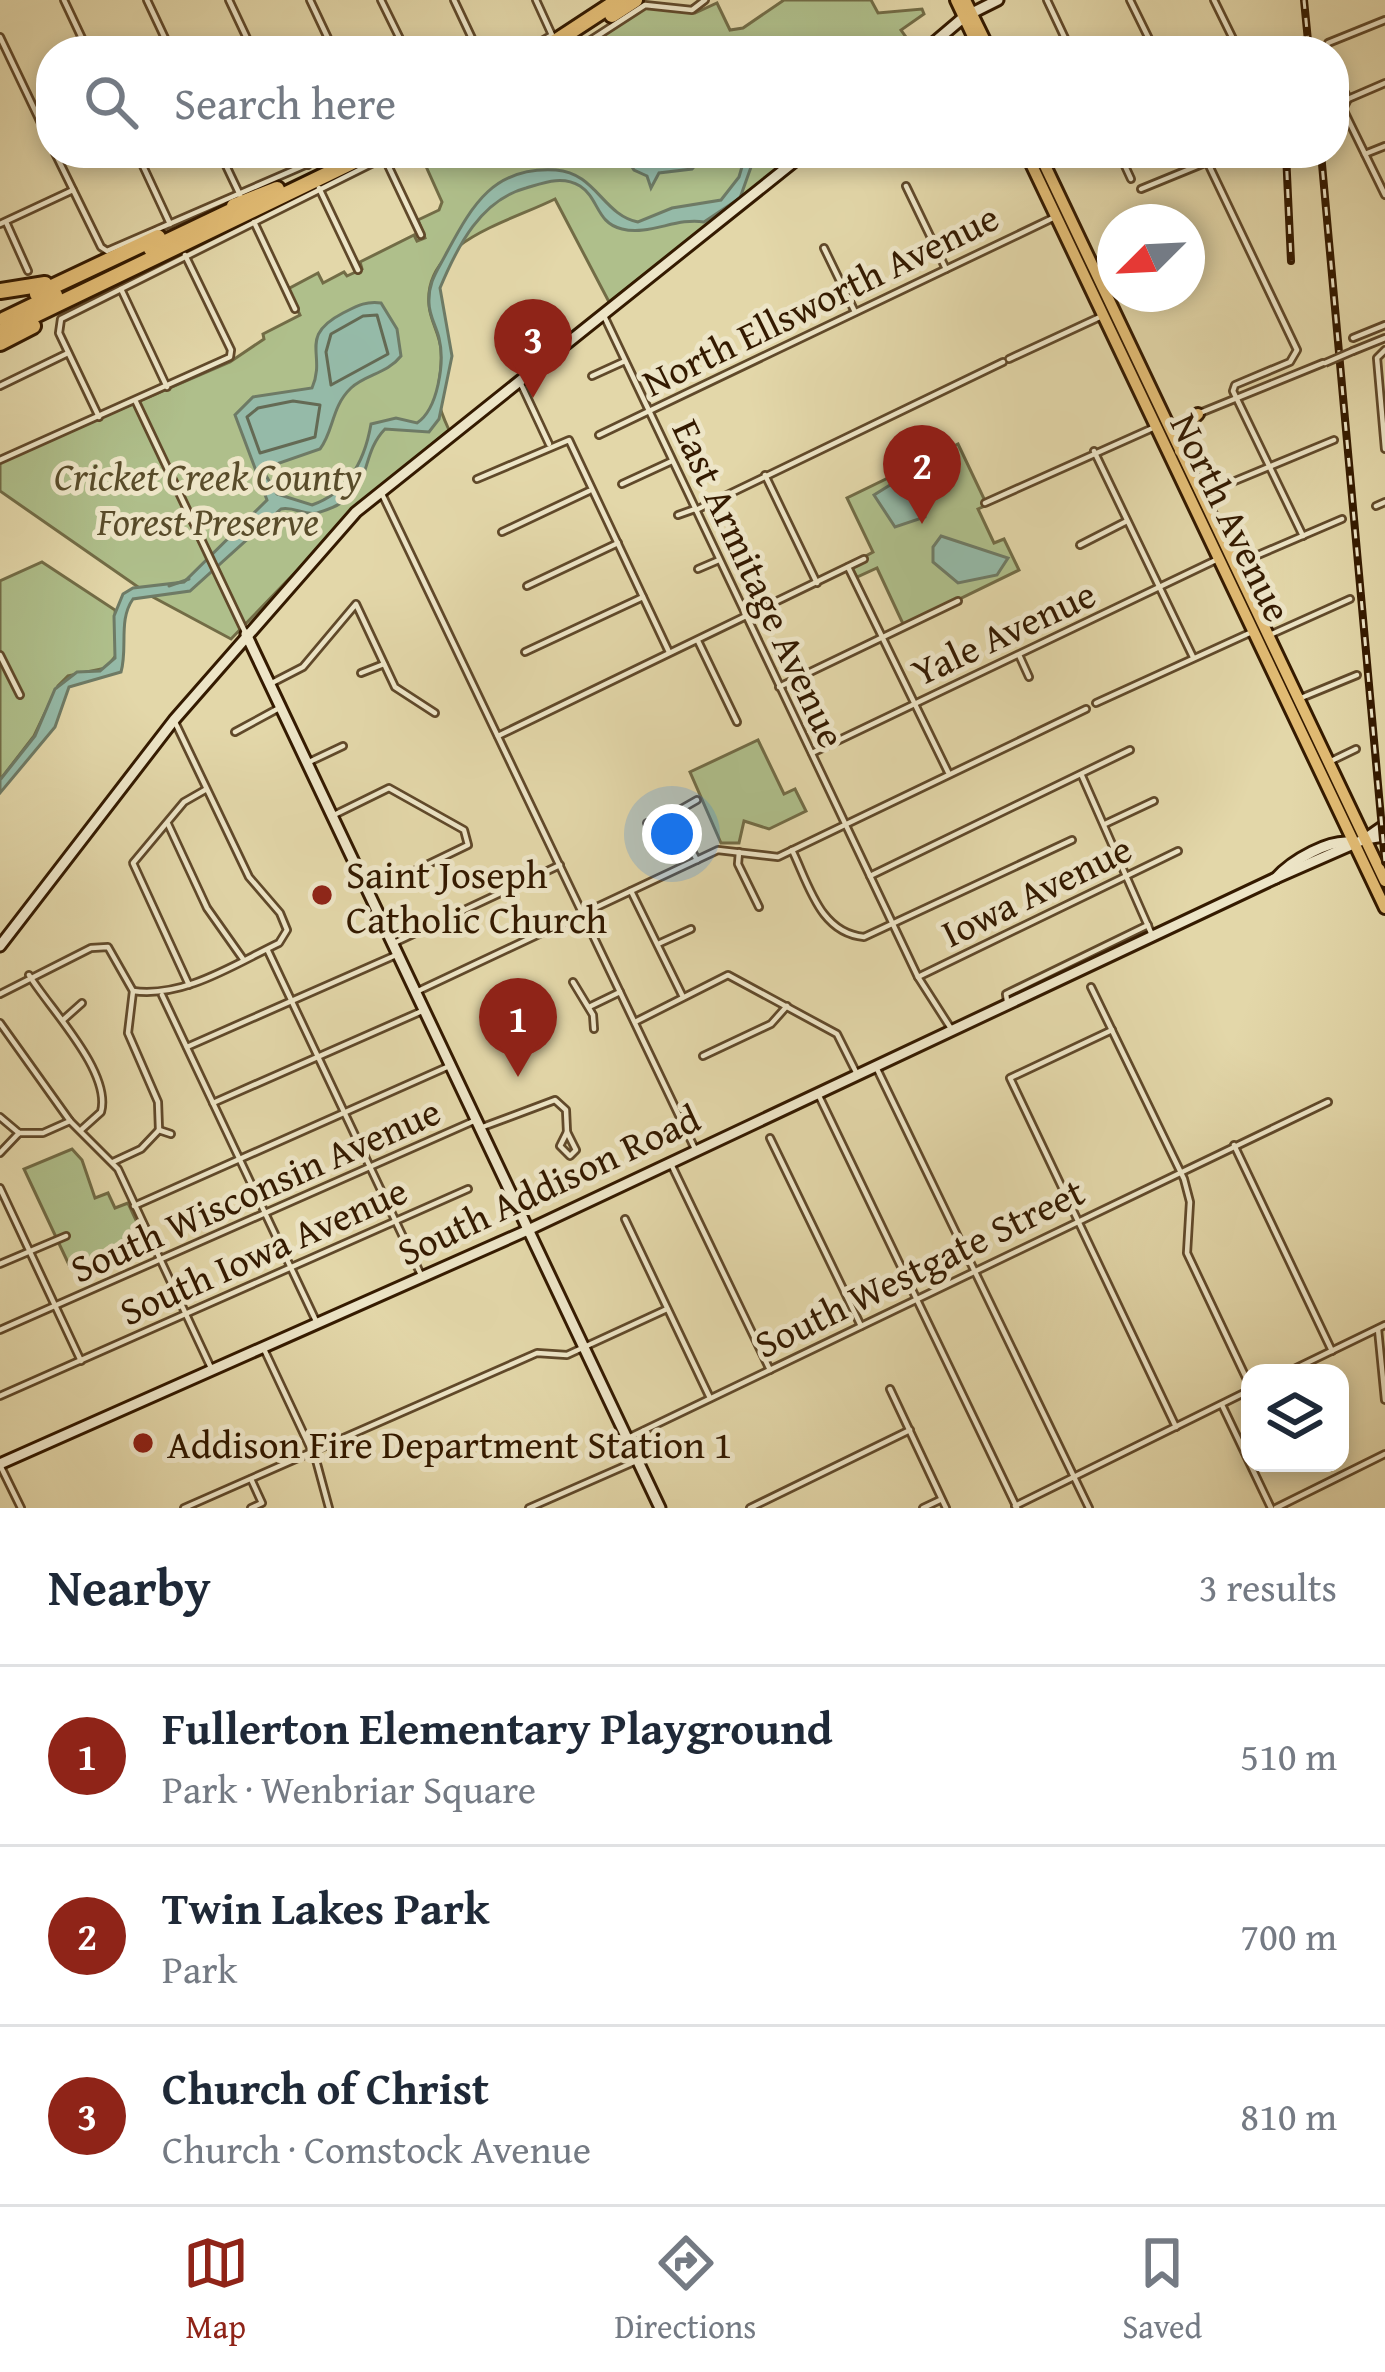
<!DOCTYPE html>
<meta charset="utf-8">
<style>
:root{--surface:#fff;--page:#f2f2f3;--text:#1f2937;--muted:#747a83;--line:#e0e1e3;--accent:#8f2418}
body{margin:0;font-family:"Gentium Book Plus",serif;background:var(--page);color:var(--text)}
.controls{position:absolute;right:36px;bottom:36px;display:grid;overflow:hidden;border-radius:24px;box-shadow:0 6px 18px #0003}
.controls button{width:108px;height:108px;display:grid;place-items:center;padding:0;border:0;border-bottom:3px solid var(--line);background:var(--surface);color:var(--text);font:60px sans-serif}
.compass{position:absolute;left:1097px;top:204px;width:108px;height:108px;border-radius:50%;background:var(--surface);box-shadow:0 6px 18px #0003;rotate:246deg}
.you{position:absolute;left:672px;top:834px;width:42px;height:42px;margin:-30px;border:9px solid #fff;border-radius:50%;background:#1a73e8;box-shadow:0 0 0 18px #1a73e833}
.badge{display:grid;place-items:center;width:78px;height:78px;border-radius:50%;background:var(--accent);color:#fff;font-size:39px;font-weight:700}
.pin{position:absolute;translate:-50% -99px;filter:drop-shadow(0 3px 6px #0008)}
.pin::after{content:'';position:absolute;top:63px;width:42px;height:36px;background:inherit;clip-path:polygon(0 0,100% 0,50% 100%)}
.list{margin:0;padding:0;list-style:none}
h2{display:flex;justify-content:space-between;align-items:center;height:156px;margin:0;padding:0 48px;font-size:51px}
h2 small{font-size:39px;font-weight:400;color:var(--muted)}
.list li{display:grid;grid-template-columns:78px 1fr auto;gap:36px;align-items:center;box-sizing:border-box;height:180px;padding:0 48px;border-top:3px solid var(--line)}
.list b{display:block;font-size:45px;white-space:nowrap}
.list p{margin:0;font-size:39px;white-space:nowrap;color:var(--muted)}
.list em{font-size:39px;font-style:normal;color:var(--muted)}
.icon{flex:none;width:66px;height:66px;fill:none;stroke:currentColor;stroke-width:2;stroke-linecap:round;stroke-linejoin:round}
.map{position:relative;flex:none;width:1385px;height:1508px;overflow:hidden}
.search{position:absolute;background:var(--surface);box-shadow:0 6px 18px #0003;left:36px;right:36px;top:36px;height:132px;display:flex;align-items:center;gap:30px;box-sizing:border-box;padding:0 42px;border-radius:48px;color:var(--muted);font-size:45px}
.sheet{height:696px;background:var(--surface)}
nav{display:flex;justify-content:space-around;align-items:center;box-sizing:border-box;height:168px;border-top:3px solid var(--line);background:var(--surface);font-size:33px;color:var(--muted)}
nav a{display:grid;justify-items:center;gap:6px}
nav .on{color:var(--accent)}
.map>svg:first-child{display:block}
.green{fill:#afbf8b;stroke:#726c46;stroke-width:3}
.water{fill:#95baa8;stroke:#6e7a65;stroke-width:3}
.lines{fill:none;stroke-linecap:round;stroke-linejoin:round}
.shore{stroke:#646a54;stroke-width:3}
.stream{stroke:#6e7a65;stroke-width:3}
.street-casing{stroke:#60492a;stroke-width:10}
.secondary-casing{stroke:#341a00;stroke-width:15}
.primary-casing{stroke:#341a00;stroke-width:16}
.highway-casing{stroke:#341a00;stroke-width:20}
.street{stroke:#ede5c7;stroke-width:4.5}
.secondary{stroke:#ede5c7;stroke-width:9}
.primary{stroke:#e2bc74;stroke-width:10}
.highway{stroke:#e2bc74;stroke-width:14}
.rail-casing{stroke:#341a00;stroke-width:8}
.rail{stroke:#ede5c7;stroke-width:3;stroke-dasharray:9;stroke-linecap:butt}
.street-bridge-casing{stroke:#60492a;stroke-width:10;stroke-linecap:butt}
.street-bridge{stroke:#ede5c7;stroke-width:4.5}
.poi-dot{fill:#8f2418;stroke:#ede5c7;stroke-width:4.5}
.labels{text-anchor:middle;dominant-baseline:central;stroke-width:10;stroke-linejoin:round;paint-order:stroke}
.street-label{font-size:39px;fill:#341a00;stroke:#ede5c7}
.park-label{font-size:39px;font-style:italic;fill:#594c2a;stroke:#ede5c7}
.poi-label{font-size:39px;fill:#341a00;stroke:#ede5c7;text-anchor:start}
</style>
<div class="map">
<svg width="1385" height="1508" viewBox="0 0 1385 1508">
<rect width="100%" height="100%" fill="#e3d7a9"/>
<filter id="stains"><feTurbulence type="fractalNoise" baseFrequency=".00167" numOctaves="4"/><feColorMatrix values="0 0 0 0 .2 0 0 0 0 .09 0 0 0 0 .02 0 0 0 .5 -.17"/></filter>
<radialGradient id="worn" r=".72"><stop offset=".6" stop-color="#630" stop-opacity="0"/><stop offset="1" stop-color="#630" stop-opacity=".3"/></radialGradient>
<g class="green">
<path d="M784,0h87l7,13 44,-4 2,5 -23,16 15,21h-337l68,-44 48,6 22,-10 13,27 13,-2z"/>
<path d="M420,153h380l-191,149 -54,-103c-46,23 -132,43 -126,106 1,16 11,29 12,45 3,43 -14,32 8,80l-83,69 -135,140 -80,-43 -151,-105v-30l230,-99 34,-23 -1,-5 37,-19 -12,-26 30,-16 5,10 21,-11 3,4 15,-7 -2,-7 54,-27 3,6 8,-3 -7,-18 21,-10 3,-8z"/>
<path d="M958,444l29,61 -9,4 16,34 10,-4 15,31 -115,56 -27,-58 -20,9 -8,-12 24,-13 -26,-54z"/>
<path d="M42,562l73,48 3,43 -12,15 -38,8 -10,10 -24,50 -34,44v-199z"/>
<path d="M758,740l26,54 11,-5 11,22 -37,18 -25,-8 -5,22h-18l-31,-71z"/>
<path d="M72,1149l10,11 13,38 13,-5 7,15 13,-5 15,32 -73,32 -46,-98z"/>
</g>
<g class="water">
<path d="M623,153h83l-14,16 -33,4 -8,15 -4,-12 -13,-6z"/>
<path d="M746,153h10l-16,45 -36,24c-27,-5 -55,14 -82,7 -26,-6 -23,-31 -42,-43 -18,-11 -37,-3 -54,2 -45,12 -68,57 -86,100l12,68 -13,63 -10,13 -44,-3c-29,30 -7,67 -68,84 -13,3 -23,-7 -36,-4l-91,82 -57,8c-15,21 -5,49 -12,73l-52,15 -14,40 -55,66v-13l35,-44 20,-47 22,-17 23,-1 15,-13 -1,-42 9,-22 10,-6 51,-6 83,-82 -32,-85 18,-18 59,-9c15,-34 -15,-51 31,-75 14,-7 22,-12 38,-10l16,26 4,27c-14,18 -35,18 -50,32 -20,19 -17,43 -31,61l-58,20 15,25 35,11c37,-13 53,-46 59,-81l25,-6 21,5c21,-14 28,-61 22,-85 -3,-12 -10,-23 -10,-35 -1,-22 9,-33 18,-51 25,-46 46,-86 109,-82 40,3 47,45 82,52l34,-14 49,-8 18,-23z"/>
<path d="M911,472l16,10 -2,35 -30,10 -21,-32z"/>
<path d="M941,536l67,22 -11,17 -39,8 -25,-21v-15z"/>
</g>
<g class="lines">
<g class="shore">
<path d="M377,315l11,39 -57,31 -5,-33 5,-18 32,-18z"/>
<path d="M293,401l27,4 -5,32 -55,16 -13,-36 11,-9z"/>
</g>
<path class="stream" d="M169,586l20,-7"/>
<defs>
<g id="street">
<path d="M64,0l24,51"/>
<path d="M147,0l24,51"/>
<path d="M229,0l24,51"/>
<path d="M310,0l24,51"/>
<path d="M381,0l25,51"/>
<path d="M454,0l24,51"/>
<path d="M1047,0l24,51"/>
<path d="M1130,0l25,51"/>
<path d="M1214,0l25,51"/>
<path d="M0,37l51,107"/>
<path d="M525,51l27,-16 -16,-35"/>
<path d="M574,51l71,-46 47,5 13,-10"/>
<path d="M1325,51l3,-8 57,-23"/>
<path d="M1334,70l14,29 -5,10 42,86"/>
<path d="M1348,99l37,-16"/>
<path d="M55,153l46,94 6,4 226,-98"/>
<path d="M137,153l33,71"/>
<path d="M220,153l20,42"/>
<path d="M302,153l6,12"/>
<path d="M1119,153l12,26"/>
<path d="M1203,153l94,197 -7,12 -55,23 -2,6 70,145"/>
<path d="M1365,154l20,-8"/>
<path d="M385,159l36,76"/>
<path d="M1206,160l16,-7"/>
<path d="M906,186l40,83"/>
<path d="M319,188l39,82"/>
<path d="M1141,189l66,-27"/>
<path d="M6,222l22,49"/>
<path d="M254,222l41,87"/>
<path d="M0,224l73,-34"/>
<path d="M824,248l31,64"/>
<path d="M121,289l46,98"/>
<path d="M605,318l313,659 32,50"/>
<path d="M1353,338l32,-13"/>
<path d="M1385,350l-8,8 8,91"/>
<path d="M1353,351l32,-13"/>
<path d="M1009,359l93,-43"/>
<path d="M592,376l33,-15"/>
<path d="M521,384l28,60"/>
<path d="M0,386l68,-33"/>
<path d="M136,402l110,232"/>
<path d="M1200,413l123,-50"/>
<path d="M99,417l-40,-84 2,-14 332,-166"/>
<path d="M599,435l456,-218"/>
<path d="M1094,451l99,206"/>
<path d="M0,460l230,-103 1,-7 -46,-95"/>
<path d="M765,475l52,108"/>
<path d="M477,479l92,-39 100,212"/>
<path d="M622,484l50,-23"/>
<path d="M382,494l313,655"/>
<path d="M1201,495l133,-55"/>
<path d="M985,503l170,-76"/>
<path d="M1376,506l9,-4"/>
<path d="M696,510l307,-148"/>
<path d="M678,515l17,-6"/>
<path d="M502,532l87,-41"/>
<path d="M1080,545l47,-24"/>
<path d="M1237,564l105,-45"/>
<path d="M848,567l100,205"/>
<path d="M698,569l21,-9"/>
<path d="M527,586l91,-43"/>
<path d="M1272,634l78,-35"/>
<path d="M698,641l39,81"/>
<path d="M525,652l118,-55"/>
<path d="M0,655l20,40"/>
<path d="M1019,655l10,22"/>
<path d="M361,673l23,-9"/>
<path d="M270,684l33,-17 53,-63 39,83 40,26"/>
<path d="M779,687l179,-86"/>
<path d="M1301,698l56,-23"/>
<path d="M1096,703l158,-72"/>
<path d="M235,732l46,-25"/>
<path d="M498,736l366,-177"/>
<path d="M812,753l406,-194"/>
<path d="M1329,762l27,-13"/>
<path d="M307,763l36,-17"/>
<path d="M1082,776l70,159"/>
<path d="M334,815l55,-27 75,42 4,15 -58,28"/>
<path d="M647,823l41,21 9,16"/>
<path d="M168,824l39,84 36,51"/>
<path d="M655,824l42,-24"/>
<path d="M1105,824l49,-23"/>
<path d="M792,850c17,35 28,83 72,87l208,-97"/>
<path d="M739,852l-1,12 21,43"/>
<path d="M870,876l260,-126"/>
<path d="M631,891l52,106"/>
<path d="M392,944l168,-79"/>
<path d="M658,944l33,-15"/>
<path d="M268,951l154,326"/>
<path d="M29,975c20,33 83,97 72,137l-20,18"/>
<path d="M918,977l260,-126"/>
<path d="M573,982l20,33 1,14"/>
<path d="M189,985l-56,-122 51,-61 21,-12"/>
<path d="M1091,987l93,192 6,23 -3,51 63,133"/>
<path d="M133,991c51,7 100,-26 146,-48l8,-13 -7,-17 -31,-36 -75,-157"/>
<path d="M416,992l302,-142 60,7 308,-148"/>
<path d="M0,994l91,-46 17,-1 25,44 -5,42 30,69 1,28"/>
<path d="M162,995l155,328"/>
<path d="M1007,1001l-1,-7 142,-69"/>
<path d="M589,1007l31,-15"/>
<path d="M63,1020l19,-17"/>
<path d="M635,1022l93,-47 109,59 19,38"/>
<path d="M0,1023l70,98 48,48 94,201"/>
<path d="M1112,1030l-102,48 166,349"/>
<path d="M187,1047l209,-92"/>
<path d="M703,1056l68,-32 16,-18"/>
<path d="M877,1069l212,439"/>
<path d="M819,1096l198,412"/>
<path d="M213,1103l209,-92"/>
<path d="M0,1117l19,16"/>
<path d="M480,1128l75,-28 11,10 1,22"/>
<path d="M567,1132l9,18 -6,6 -10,-10z"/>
<path d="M19,1133h24l27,-12"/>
<path d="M770,1138l91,188"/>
<path d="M1234,1145l98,206"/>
<path d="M0,1153l19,-20"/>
<path d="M113,1162l28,-13 18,-19 12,4"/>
<path d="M672,1166l98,204"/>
<path d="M0,1188l81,173"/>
<path d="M134,1206l313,-139"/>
<path d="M625,1219l85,179"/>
<path d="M0,1264l66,-28"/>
<path d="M1378,1329l7,71"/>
<path d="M0,1330l476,-210"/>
<path d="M263,1347l53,113 13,48"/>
<path d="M1286,1373l99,-48"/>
<path d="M890,1389l56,119"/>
<path d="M0,1396l468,-207"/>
<path d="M1222,1405l49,103"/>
<path d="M630,1437l698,-335"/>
<path d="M0,1465l21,43"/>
<path d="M251,1479l11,24 -11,5"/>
<path d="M1015,1506l235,-116"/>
<path d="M184,1508l353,-155 30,2 100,-46"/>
<path d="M529,1508l105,-46"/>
<path d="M750,1508l160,-78"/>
<path d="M923,1508l17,-8"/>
<path d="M1276,1508l109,-54"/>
</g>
<g id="secondary">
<path d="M924,51l40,-34 34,-17"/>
<path d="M246,634l414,874"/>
<path d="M1365,839l20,-14"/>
<path d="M1276,878c15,-17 55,-41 78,-35"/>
<path d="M0,946l174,-226 182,-208 449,-359"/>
<path d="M0,1464l528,-234 748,-352 89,-39 20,-3"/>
</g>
<g id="primary">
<path d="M956,0l24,51"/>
<path d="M965,0l25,51"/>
<path d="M1026,153l359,755"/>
<path d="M1039,153l346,728"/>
<path d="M1180,451v-20l18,-17"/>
</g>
<g id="highway">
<path d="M612,15l23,-15"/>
<path d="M541,51l78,-51"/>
<path d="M234,206l43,-17"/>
<path d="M151,249l88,-42"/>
<path d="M0,291l45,-7"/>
<path d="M37,294l121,-57"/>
<path d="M5,319l50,-24"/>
<path d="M0,332l371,-179"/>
<path d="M0,343l33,-17"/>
</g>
</defs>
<use href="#street" class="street-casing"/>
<use href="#secondary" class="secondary-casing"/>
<use href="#primary" class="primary-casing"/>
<use href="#highway" class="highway-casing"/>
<use href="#street" class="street"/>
<use href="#secondary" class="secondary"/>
<use href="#primary" class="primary"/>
<use href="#highway" class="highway"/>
<defs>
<g id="rail">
<path d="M1304,0l5,51"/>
<path d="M1286,153l5,108"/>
<path d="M1321,153l64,709"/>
</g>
</defs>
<use href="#rail" class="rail-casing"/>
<use href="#rail" class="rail"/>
<defs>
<path id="street-bridge" d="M1325,363l28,-12"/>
</defs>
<use href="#street-bridge" class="street-bridge-casing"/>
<use href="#street-bridge" class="street-bridge"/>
</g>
<g class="poi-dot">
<circle cx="322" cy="895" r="12"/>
<circle cx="143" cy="1443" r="12"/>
</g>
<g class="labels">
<g class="street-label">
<text transform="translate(820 299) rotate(-26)">North Ellsworth Avenue</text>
<text transform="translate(1232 517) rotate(64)">North Avenue</text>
<text transform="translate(760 583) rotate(65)">East Armitage Avenue</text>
<text transform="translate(1003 632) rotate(-25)">Yale Avenue</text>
<text transform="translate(1036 890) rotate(-26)">Iowa Avenue</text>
<text transform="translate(548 1184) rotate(-25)">South Addison Road</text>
<text transform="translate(255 1189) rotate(-24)">South Wisconsin Avenue</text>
<text transform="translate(263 1250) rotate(-24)">South Iowa Avenue</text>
<text transform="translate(919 1267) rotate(-26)">South Westgate Street</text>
</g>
<g class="park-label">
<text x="208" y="475">Cricket Creek County<tspan x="208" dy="45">Forest Preserve</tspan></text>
</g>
<g class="poi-label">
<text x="346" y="873">Saint Joseph<tspan x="346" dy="45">Catholic Church</tspan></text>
<text x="167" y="1443">Addison Fire Department Station 1</text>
</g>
</g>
<rect width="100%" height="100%" filter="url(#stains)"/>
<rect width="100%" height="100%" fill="url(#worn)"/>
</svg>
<div class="controls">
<button><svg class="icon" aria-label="layers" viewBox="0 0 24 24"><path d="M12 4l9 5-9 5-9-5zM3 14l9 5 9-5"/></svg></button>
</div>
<svg class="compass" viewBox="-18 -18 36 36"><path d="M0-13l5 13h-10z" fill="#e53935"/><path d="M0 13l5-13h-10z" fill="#747a83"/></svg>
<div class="you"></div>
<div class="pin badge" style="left:518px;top:1077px">1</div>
<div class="pin badge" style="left:922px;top:524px">2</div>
<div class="pin badge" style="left:533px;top:398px">3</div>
<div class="search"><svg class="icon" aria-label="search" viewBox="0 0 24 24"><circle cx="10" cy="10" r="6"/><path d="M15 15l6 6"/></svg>Search here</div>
</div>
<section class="sheet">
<h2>Nearby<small>3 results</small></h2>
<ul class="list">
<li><span class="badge">1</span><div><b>Fullerton Elementary Playground</b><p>Park · Wenbriar Square</p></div><em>510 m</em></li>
<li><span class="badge">2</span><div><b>Twin Lakes Park</b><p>Park</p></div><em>700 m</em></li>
<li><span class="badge">3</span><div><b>Church of Christ</b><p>Church · Comstock Avenue</p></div><em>810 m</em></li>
</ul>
</section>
<nav>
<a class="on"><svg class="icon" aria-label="map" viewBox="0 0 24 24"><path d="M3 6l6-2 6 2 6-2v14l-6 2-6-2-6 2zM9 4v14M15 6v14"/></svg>Map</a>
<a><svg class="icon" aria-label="directions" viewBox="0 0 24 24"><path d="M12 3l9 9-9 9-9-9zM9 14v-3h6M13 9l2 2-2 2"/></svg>Directions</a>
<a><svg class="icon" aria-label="saved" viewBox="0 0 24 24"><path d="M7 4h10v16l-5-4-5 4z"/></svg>Saved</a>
</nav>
